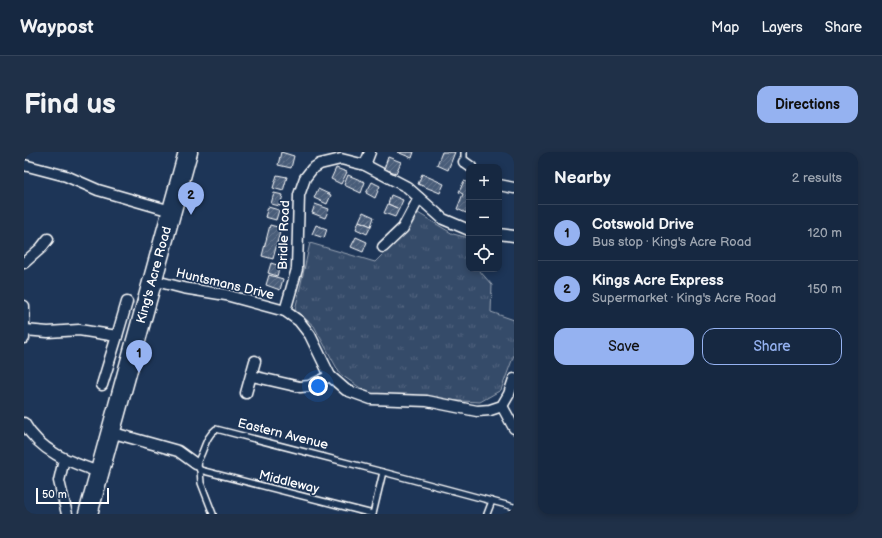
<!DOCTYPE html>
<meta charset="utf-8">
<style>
:root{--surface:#162841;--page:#1f3048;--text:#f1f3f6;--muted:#9ea6b1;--line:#35445a;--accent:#95b2f1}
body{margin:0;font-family:"Balsamiq Sans",sans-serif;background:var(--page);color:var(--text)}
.controls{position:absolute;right:12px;top:12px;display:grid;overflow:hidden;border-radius:8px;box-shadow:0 2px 6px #0003}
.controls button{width:36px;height:36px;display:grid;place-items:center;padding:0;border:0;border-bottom:1px solid var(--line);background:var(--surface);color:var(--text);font:20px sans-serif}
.scale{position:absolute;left:12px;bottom:10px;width:73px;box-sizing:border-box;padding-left:4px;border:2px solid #fff;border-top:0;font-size:11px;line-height:14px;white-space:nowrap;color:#fff;-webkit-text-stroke:3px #1d3557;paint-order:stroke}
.you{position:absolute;left:294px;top:234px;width:14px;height:14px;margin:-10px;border:3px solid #fff;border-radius:50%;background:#1a73e8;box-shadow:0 0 0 6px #1a73e833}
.badge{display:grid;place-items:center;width:26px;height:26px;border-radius:50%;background:var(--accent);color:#111;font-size:13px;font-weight:700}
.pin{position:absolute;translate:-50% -33px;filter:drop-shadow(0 1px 2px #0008)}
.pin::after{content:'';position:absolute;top:21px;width:14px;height:12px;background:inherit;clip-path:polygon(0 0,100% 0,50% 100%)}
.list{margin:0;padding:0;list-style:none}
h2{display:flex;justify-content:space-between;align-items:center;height:52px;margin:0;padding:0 16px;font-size:17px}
h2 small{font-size:13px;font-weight:400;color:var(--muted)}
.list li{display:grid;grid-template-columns:26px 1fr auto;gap:12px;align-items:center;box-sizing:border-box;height:56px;padding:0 16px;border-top:1px solid var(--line)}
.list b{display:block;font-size:15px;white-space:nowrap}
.list p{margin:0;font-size:13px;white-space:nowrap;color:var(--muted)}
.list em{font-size:13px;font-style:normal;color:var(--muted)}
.actions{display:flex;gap:8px;padding:12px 16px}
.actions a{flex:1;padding:9px 0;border:1px solid var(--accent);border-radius:12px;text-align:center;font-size:14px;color:var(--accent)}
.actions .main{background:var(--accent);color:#111}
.icon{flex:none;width:22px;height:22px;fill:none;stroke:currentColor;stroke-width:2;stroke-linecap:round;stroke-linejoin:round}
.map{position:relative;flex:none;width:490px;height:362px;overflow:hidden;border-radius:12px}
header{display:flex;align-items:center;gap:24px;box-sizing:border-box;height:56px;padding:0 20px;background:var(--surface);border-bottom:1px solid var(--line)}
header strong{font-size:19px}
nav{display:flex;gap:22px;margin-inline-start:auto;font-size:14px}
.intro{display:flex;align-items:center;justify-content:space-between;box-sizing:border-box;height:96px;padding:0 24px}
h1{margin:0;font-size:28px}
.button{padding:10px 18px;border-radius:12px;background:var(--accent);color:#111;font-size:14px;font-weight:700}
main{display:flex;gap:24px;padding:0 24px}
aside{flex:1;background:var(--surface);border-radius:12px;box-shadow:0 2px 6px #0003}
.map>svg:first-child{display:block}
.grass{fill:url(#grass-tufts);stroke:#9aa5b4}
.building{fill:url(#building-hatch);stroke:#fff}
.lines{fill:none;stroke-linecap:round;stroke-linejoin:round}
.lane-casing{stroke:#fff;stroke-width:8}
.street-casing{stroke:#fff;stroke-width:13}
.highway-casing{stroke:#fff;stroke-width:21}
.lane{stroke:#1d3557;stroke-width:5}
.street{stroke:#1d3557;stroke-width:10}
.highway{stroke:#1d3557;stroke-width:18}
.labels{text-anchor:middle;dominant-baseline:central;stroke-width:3.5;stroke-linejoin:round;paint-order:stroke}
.street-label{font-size:13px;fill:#fff;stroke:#1d3557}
</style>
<header>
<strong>Waypost</strong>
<nav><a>Map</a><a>Layers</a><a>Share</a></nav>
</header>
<div class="intro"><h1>Find us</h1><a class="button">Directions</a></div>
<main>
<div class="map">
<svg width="490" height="362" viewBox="0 0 490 362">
<defs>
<pattern id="grass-tufts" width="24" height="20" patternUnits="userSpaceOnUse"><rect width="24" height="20" fill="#364b69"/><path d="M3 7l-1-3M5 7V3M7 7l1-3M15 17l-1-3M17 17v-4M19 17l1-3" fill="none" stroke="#546680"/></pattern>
<pattern id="building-hatch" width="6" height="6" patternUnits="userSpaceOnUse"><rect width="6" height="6" fill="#4a5d79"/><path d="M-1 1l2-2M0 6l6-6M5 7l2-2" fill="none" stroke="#65758d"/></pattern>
</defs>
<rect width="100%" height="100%" fill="#1d3557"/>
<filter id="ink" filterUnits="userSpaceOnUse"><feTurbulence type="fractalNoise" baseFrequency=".025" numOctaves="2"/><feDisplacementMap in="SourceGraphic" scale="8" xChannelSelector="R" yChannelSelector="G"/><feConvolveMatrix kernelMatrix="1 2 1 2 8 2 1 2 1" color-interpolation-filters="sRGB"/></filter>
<g filter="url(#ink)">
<path class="grass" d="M394,61l35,21 16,4v31h9l14,16 -1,27 23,8v35l-13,35 -21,12 -108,-6 -32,-22 -26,-48 -19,-16 15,-67 65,19 30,-30z"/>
<g class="building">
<path d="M257,0l13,4 -3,12 -13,-3z"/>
<path d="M373,0h17l-2,6z"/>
<path d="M418,0h13l-7,18 -11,-5z"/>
<path d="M364,5l13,5 -5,11 -12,-4z"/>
<path d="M312,16l11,4 -6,12 -10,-5z"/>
<path d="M398,22l22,10 -4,9 -22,-9z"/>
<path d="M253,23l10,2 -4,14 -10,-3z"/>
<path d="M324,23l17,7 -4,11 -17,-8z"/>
<path d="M440,29l5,2v23l-3,7 -9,-4 6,-15 -4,-2z"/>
<path d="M348,30l8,4 -5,12 -9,-5z"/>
<path d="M294,37l13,6 -4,9 -13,-6z"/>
<path d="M250,41l9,2 -3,11 -9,-2z"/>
<path d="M367,43l12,5 -4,9 -11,-5z"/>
<path d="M291,52l14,5 -4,9 -13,-5z"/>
<path d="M364,52l11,5 -4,8 -11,-4z"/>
<path d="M244,55l11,3 -3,10 -11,-3z"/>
<path d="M339,60l11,5 -3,9 -12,-5z"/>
<path d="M335,69l12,5 -4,8 -11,-5z"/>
<path d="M246,73l11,3 -8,31 -11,-3z"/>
<path d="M292,73l11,4 -3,9 -12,-4z"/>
<path d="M332,85l11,5 -4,10 -12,-5z"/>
<path d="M247,111l9,3 -3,10 -9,-3z"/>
<path d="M245,123l14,4 -3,11 -14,-5z"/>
</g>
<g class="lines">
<defs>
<g id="lane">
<path d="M440,10v-10"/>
<path d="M176,318l173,44"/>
<path d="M189,362l-12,-31 -1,-13 -4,-6c9,-13 8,-26 20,-35l167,43"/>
<path d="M349,362l10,-42 131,35"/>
<path d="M463,362l5,-13"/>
</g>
<g id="street">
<path d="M440,10l7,5"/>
<path d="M0,13l42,11 32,14 73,21"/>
<path d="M341,13l5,-13"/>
<path d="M475,33l15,3"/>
<path d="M475,82l15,2"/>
<path d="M359,95l20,-19 16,-30"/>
<path d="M0,111l17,-15 7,-9"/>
<path d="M128,128l31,8 43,7 59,16 14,10 11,14 20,41 16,14 25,9 56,2 50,10 13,-1 12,-4 7,-12 5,-15"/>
<path d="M0,154v32"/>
<path d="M261,159l12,-42 2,-74 6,-17 7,-9 8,-5 21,-5 24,6 42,22 36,32 26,11"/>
<path d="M1,178l23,2 31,-2 38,6 10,-34"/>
<path d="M228,224l48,11 9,-1 21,-10"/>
<path d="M78,233l15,-49"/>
<path d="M222,241l9,-32"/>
<path d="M478,254l12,22"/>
<path d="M0,271c16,29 46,39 75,49"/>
<path d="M86,280l68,19 18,13"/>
<path d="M40,307l-5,22 8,33"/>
</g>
<g id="highway">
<path id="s1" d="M64,362l100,-362"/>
</g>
</defs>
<use href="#lane" class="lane-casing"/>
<use href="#street" class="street-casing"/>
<use href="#highway" class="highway-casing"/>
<use href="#lane" class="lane"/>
<use href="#street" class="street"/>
<use href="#highway" class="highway"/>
</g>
</g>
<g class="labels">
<g class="street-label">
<text transform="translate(260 83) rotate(-88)">Bridle Road</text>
<text stroke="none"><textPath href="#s1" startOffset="248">King's Acre Road</textPath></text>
<text transform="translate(201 132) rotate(13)">Huntsmans Drive</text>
<text transform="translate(259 282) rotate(14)">Eastern Avenue</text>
<text transform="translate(265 330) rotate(14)">Middleway</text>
</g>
</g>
</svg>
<div class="controls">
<button>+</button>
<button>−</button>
<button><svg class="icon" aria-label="locate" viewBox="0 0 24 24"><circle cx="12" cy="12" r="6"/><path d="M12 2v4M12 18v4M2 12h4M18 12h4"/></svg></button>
</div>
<div class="scale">50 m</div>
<div class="you"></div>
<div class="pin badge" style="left:115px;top:221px">1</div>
<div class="pin badge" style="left:167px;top:63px">2</div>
</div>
<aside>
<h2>Nearby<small>2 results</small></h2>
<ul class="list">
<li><span class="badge">1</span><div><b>Cotswold Drive</b><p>Bus stop · King's Acre Road</p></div><em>120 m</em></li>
<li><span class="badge">2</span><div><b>Kings Acre Express</b><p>Supermarket · King's Acre Road</p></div><em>150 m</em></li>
</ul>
<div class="actions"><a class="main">Save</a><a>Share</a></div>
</aside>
</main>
